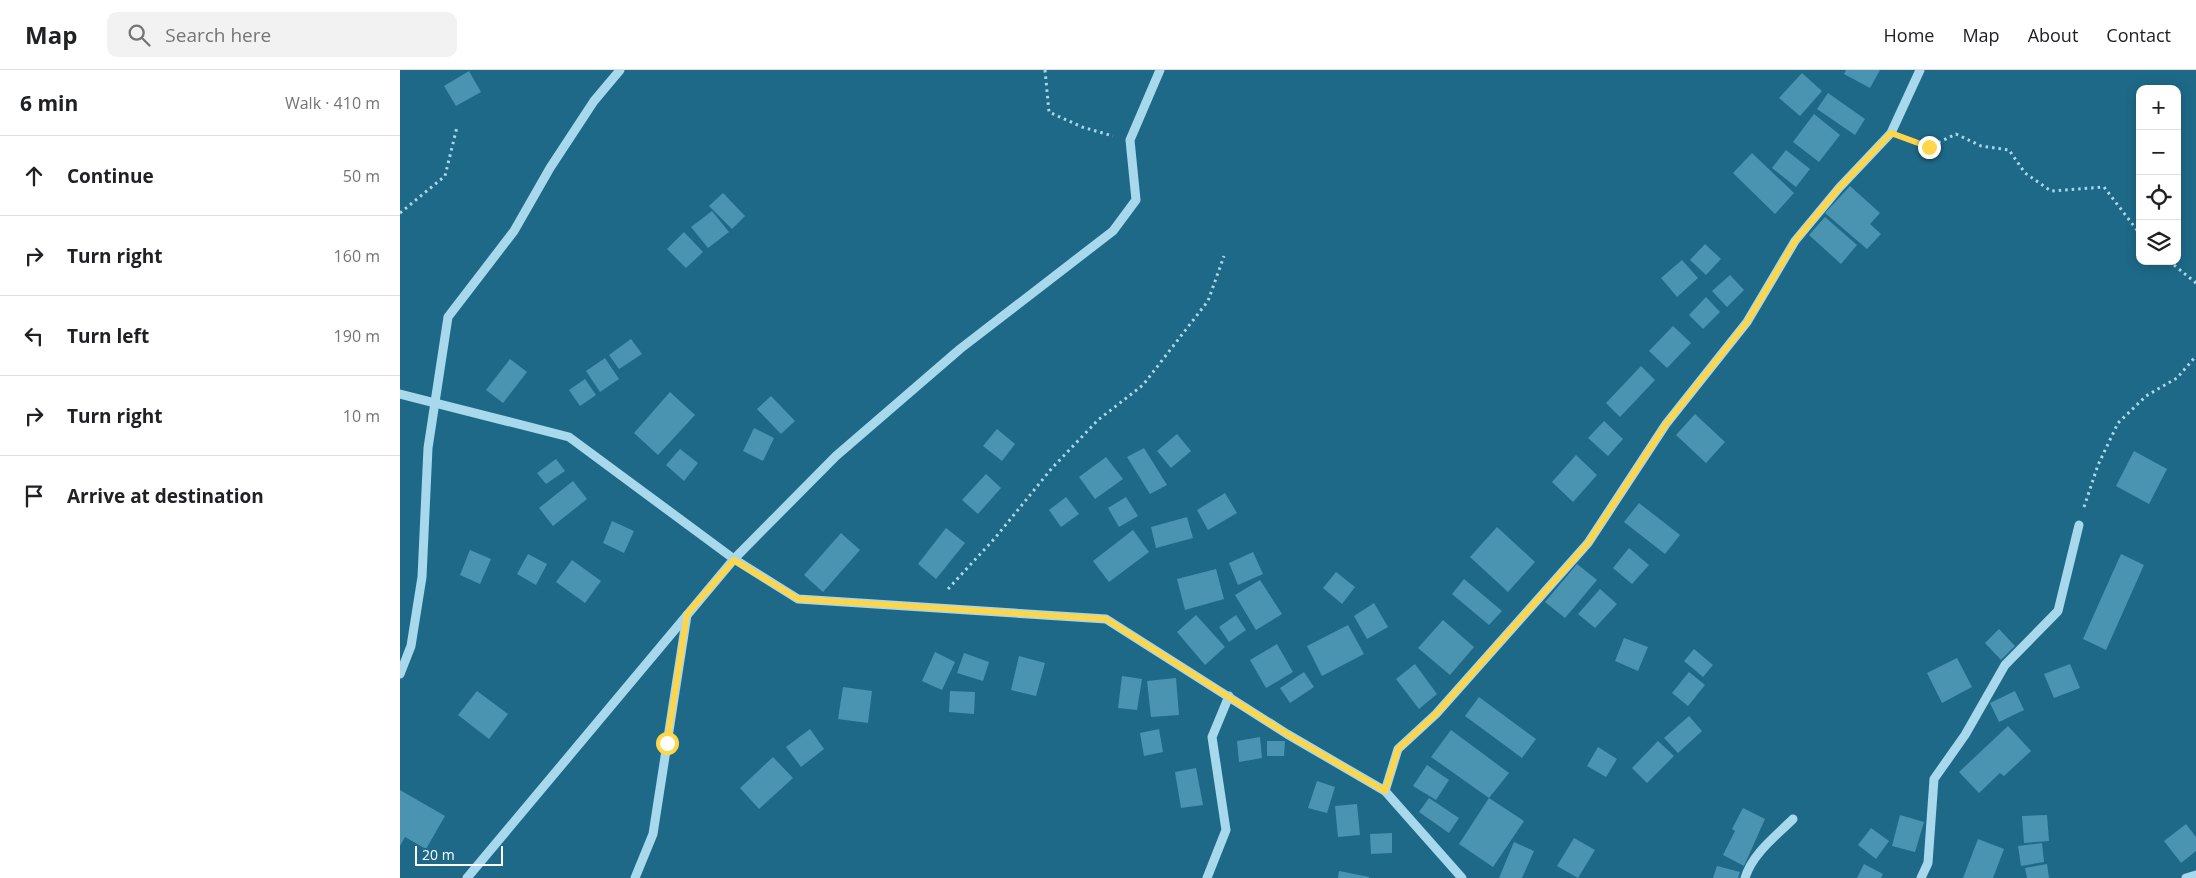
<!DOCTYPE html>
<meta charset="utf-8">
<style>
:root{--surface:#fff;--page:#f2f2f2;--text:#202124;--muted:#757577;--line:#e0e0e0}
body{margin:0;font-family:"Open Sans",sans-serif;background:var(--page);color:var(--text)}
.controls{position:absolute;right:15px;top:15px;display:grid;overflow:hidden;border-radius:10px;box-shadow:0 2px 12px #0003}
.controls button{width:45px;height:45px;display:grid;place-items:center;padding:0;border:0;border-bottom:1px solid var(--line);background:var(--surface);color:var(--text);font:25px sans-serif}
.scale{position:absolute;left:15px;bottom:12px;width:88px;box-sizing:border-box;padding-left:5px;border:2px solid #fff;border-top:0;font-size:14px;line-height:18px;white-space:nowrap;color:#fff;-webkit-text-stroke:4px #1e6988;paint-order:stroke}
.stop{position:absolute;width:15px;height:15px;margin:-11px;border:4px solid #ffd54a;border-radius:50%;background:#fff}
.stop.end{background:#ffd54a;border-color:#fff;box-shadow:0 1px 5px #0008}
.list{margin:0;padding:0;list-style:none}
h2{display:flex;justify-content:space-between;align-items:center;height:65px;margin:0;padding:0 20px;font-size:21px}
h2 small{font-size:16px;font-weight:400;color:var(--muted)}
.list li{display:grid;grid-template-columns:32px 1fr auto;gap:15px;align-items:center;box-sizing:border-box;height:80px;padding:0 20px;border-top:1px solid var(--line)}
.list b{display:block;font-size:19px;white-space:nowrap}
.list em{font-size:16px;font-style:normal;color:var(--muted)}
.icon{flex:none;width:28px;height:28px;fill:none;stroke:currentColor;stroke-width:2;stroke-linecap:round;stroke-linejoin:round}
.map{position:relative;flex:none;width:1796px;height:808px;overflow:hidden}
header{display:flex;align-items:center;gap:30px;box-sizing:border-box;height:70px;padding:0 25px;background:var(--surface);border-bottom:1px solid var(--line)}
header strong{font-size:24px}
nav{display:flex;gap:28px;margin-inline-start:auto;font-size:18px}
.search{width:350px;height:45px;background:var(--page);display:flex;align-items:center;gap:12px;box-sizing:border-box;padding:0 18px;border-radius:10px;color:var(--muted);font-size:19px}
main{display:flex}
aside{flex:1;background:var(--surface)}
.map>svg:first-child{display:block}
.building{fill:#4a94b2}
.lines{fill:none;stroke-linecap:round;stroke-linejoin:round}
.path{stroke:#a7d8eb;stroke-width:3;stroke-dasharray:2.5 4;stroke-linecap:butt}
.minor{stroke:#a7d8eb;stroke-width:9}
.route{stroke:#ffd54a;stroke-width:6}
</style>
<header>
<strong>Map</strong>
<div class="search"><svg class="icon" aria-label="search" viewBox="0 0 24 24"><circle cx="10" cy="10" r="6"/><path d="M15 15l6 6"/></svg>Search here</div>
<nav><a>Home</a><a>Map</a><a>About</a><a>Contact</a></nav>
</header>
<main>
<aside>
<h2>6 min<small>Walk · 410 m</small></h2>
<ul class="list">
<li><svg class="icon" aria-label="ahead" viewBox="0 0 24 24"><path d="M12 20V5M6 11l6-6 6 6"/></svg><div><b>Continue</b></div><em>50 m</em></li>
<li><svg class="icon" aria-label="right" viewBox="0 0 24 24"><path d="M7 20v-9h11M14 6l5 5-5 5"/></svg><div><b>Turn right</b></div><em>160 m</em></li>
<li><svg class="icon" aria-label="left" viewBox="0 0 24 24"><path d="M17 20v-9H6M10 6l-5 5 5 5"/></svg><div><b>Turn left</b></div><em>190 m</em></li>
<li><svg class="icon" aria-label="right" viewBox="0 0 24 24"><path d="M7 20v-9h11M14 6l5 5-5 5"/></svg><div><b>Turn right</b></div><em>10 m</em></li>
<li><svg class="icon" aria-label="arrive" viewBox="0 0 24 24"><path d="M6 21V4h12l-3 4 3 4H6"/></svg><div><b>Arrive at destination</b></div></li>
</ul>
</aside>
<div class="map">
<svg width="1796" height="808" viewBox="0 0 1796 808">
<rect width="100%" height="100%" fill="#1e6988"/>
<g class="building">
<path d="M1446,0h34l-10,18 -26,-14z"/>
<path d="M69,1l12,21 -25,14 -12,-20z"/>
<path d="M1402,3l20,18 -22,25 -21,-18z"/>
<path d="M1428,23l37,26 -10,16 -38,-26z"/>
<path d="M1414,44l26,21 -21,27 -26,-20z"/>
<path d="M1386,80l24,19 -14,18 -24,-19z"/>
<path d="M1352,83l42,40 -19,21 -42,-41z"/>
<path d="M1450,116l30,27 -10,11 11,10 -14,15 -42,-36z"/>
<path d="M323,123l22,23 -13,13 -23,-23z"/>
<path d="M312,141l17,21 -21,16 -17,-21z"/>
<path d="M1425,147l32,28 -16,19 -32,-29z"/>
<path d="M284,162l19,20 -17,16 -19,-19z"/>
<path d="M1305,174l16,15 -15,16 -16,-15z"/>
<path d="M1282,190l16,18 -21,19 -16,-19z"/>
<path d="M1330,205l14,15 -17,17 -15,-16z"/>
<path d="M1306,227l14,15 -17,17 -14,-14z"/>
<path d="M1273,256l18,17 -24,25 -18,-17z"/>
<path d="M231,269l11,15 -23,15 -10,-14z"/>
<path d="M205,288l14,21 -19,13 -14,-21z"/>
<path d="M110,289l17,13 -24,31 -17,-13z"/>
<path d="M1241,296l14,14 -35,37 -14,-14z"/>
<path d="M185,309l11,16 -16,11 -11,-16z"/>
<path d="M270,322l25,23 -37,40 -24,-22z"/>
<path d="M371,326l24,25 -14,13 -24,-25z"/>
<path d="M1295,344l30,28 -19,21 -30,-28z"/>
<path d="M1204,351l19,18 -15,17 -20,-18z"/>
<path d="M354,358l20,10 -11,23 -20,-10z"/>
<path d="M597,359l18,15 -13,17 -19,-15z"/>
<path d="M777,364l14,17 -20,17 -14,-17z"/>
<path d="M744,378l23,37 -17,9 -23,-37z"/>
<path d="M280,379l18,14 -14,18 -18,-16z"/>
<path d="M1734,381l33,18 -18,35 -33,-18z"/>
<path d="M1176,385l21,20 -24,27 -21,-20z"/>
<path d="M706,387l17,22 -28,20 -16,-22z"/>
<path d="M156,389l9,12 -19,13 -9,-11z"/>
<path d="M586,404l15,14 -23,26 -16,-14z"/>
<path d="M173,411l14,18 -34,27 -14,-18z"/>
<path d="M825,423l12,20 -29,17 -11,-20z"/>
<path d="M666,427l13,17 -18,13 -12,-17z"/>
<path d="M726,427l12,19 -19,11 -11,-19z"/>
<path d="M1239,433l41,32 -15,19 -41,-32z"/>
<path d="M787,447l6,21 -37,10 -5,-21z"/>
<path d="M212,451l22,10 -10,22 -21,-10z"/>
<path d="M1097,457l38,35 -27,30 -38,-35z"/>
<path d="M546,458l19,15 -29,36 -18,-15z"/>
<path d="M733,460l16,22 -40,30 -16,-21z"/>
<path d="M441,463l19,17 -37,42 -19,-17z"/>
<path d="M1229,478l20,17 -17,19 -19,-16z"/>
<path d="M70,480l21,9 -11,25 -20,-9z"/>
<path d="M853,482l10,22 -25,11 -9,-22z"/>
<path d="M128,484l19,10 -11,21 -19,-11z"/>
<path d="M1721,484l23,11 -38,85 -23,-11z"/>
<path d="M172,490l29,21 -16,22 -29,-21z"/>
<path d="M1177,494l20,16 -32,38 -20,-16z"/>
<path d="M816,499l8,30 -39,11 -8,-31z"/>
<path d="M936,502l19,15 -13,17 -19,-16z"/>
<path d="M1064,509l38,32 -13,14 -37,-31z"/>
<path d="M860,510l22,34 -26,16 -21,-35z"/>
<path d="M1200,519l17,15 -22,24 -17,-14z"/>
<path d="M974,533l14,24 -21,12 -13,-23z"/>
<path d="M796,545l29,32 -20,18 -28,-33z"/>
<path d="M836,545l10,15 -17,12 -10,-15z"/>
<path d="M1043,550l31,27 -24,28 -32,-27z"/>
<path d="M948,555l16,29 -42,22 -15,-30z"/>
<path d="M1599,559l16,17 -14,14 -16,-17z"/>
<path d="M1224,568l24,9 -10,24 -23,-10z"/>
<path d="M877,574l16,28 -27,16 -16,-28z"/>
<path d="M1294,579l19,16 -10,12 -19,-16z"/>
<path d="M535,582l20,10 -13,28 -20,-9z"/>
<path d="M564,583l25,9 -6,19 -26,-8z"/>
<path d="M619,586l26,7 -9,33 -25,-6z"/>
<path d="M1557,588l15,29 -30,16 -15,-30z"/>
<path d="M1015,594l22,30 -18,15 -23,-30z"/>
<path d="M1670,594l10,24 -26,10 -10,-24z"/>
<path d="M904,602l10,15 -24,16 -10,-15z"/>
<path d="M1289,602l16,13 -17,21 -16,-13z"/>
<path d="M722,606l20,3 -5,31 -19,-2z"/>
<path d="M776,608l3,37 -28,2 -4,-36z"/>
<path d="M443,617l29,4 -4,32 -30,-4z"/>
<path d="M77,621l31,23 -19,25 -31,-24z"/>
<path d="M550,621l25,1 -1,22 -25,-2z"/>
<path d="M1615,621l9,19 -25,12 -9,-19z"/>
<path d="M1079,627l57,42 -14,19 -57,-42z"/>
<path d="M1289,646l13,15 -24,22 -14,-15z"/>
<path d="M1608,656l23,25 -27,25 -4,-3 -21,20 -20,-21z"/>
<path d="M410,659l14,20 -23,18 -15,-20z"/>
<path d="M759,659l4,23 -19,4 -4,-23z"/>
<path d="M1051,660l58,43 -20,25 -58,-41z"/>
<path d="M860,667l2,21 -23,4 -2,-21z"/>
<path d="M867,671h18l-1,15h-17z"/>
<path d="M1258,671l16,15 -27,27 -15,-15z"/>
<path d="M1198,677l19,12 -11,18 -19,-11z"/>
<path d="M373,687l20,21 -34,31 -19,-21z"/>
<path d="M1027,695l22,15 -13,20 -23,-14z"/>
<path d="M796,698l7,37 -22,3 -6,-36z"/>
<path d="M917,711l18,6 -8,26 -19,-5z"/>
<path d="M0,720l45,26 -19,33 -21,-12 -5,9z"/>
<path d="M1029,728l30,20 -10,15 -30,-21z"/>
<path d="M1089,728l35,23 -31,46 -34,-23z"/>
<path d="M957,734l3,31 -22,2 -3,-31z"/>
<path d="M1343,738l22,11 -21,47 -21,-11 12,-24 -3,-2z"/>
<path d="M1500,745l24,7 -9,30 -23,-6z"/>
<path d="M1647,745l2,26 -25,2 -2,-27z"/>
<path d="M1786,754l10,13v14l-15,12 -17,-22z"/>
<path d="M1471,758l18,13 -13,18 -18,-14z"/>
<path d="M992,763v20l-21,1 -1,-20z"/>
<path d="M1174,768l21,12 -17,28 -21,-12z"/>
<path d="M1578,769l26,10 -11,29h-30z"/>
<path d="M1114,772l20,9 -12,27h-23z"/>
<path d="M1642,773l2,19 -23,4 -3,-20z"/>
<path d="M1464,794l19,10 -2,4h-24z"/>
<path d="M1647,794l2,14h-22l-2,-10z"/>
<path d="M1317,796l23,6 -2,6h-25z"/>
<path d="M939,801l30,6v1h-31z"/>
</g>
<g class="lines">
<g class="path">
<path d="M645,0l4,42 33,15 31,9"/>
<path d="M1508,70l21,7 27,-13 25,12 28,4 16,23 26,18 53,-4 36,47"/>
<path d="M0,143l45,-37 12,-49"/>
<path d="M1769,191l27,22"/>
<path d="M1684,437l14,-42 20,-42 28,-27 31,-18 19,-22"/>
<path d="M548,519l47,-51 57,-70 46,-48 45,-35 65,-84 16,-45"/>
</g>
<g class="minor">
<path d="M0,324l169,43 165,122 64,40 308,20 181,115 98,57 77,87"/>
<path d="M0,604l11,-28 11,-69 6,-129 20,-131 66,-86 36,-63 44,-67 26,-31"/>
<path d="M985,721l13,-42 38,-35 152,-171 78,-119 81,-102 48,-81 44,-53 52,-55 29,-63"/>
<path d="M67,808l267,-319 102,-103 124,-107 153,-118 23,-31 -6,-60 30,-70"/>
<path d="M235,808l18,-44 34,-219"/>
<path d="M807,808l19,-48 -14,-93 17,-41"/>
<path d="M1345,808c7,-24 31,-42 48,-59"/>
<path d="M1521,808l7,-15 6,-84 31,-44 40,-70 53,-54 21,-86"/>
<path d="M1786,808l10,-3"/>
</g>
</g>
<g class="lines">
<path class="route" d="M267,673l20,-129 47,-54 64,39 308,20 181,115 98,57 13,-42 38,-35 152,-171 78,-119 81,-102 48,-81 44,-53 52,-55 38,14"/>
</g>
</svg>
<div class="controls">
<button>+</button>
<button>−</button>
<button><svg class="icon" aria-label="locate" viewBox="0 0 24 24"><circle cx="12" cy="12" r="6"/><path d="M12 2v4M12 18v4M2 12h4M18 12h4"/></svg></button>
<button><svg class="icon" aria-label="layers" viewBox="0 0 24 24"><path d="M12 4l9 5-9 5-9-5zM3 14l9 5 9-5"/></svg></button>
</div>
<div class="scale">20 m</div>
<div class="stop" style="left:267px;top:673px"></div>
<div class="stop end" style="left:1529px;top:77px"></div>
</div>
</main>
